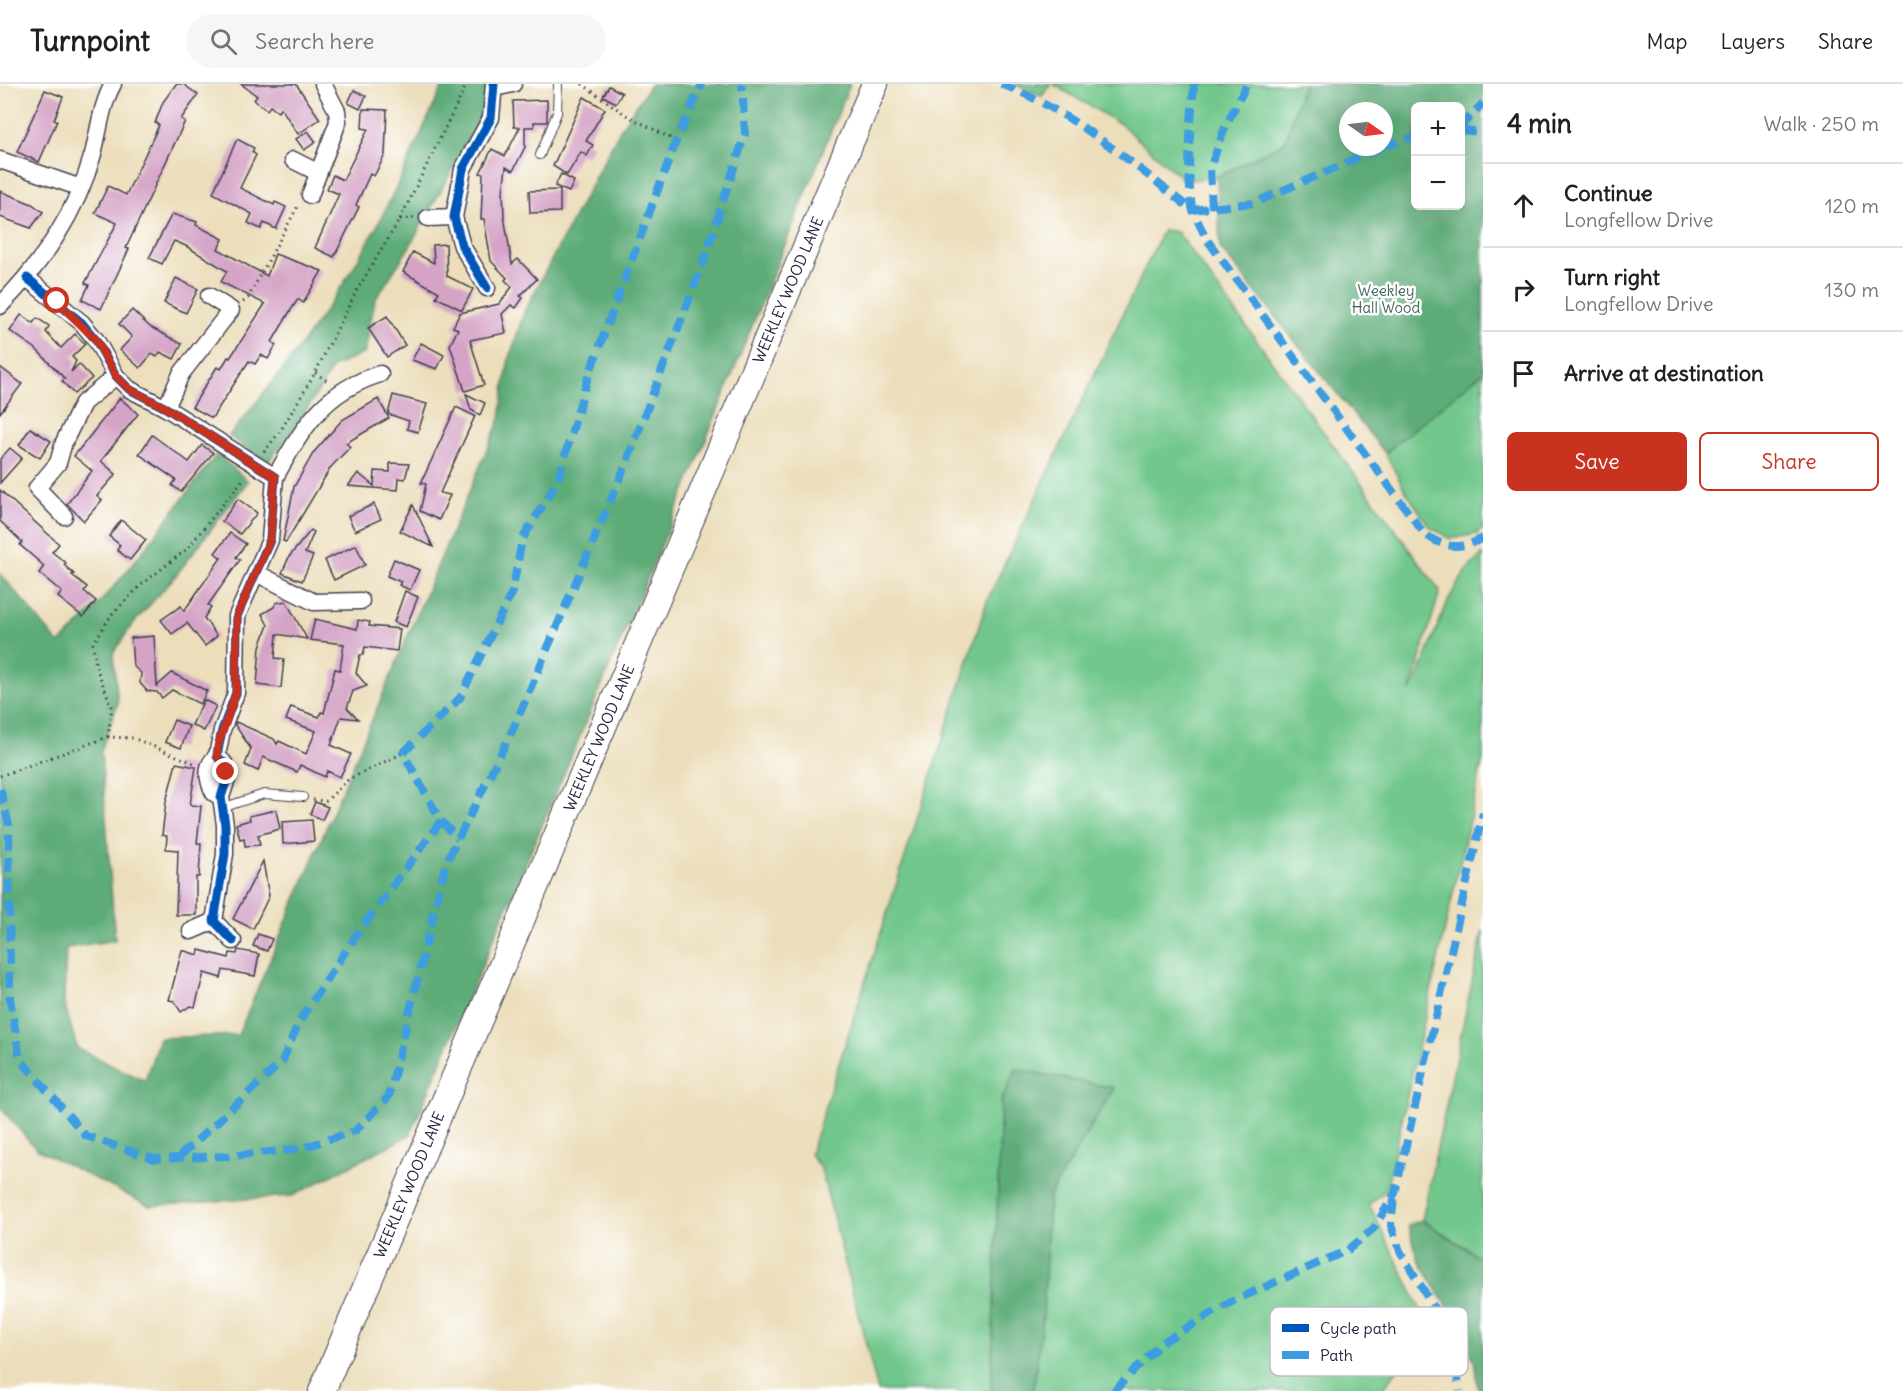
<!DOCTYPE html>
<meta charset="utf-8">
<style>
:root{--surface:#fff;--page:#f6f6f6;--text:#202124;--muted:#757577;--line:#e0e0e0;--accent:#c8321e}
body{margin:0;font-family:Delius,sans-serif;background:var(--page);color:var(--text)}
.controls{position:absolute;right:18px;top:18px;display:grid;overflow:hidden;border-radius:9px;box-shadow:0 6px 24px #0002}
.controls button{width:54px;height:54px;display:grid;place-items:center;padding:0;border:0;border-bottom:2px solid var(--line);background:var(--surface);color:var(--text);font:30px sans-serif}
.compass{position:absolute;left:1339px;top:18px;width:54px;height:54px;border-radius:50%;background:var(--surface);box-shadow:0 6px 24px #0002;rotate:104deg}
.stop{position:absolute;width:18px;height:18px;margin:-14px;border:4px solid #c8321e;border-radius:50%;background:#fff}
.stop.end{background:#c8321e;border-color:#fff;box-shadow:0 2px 6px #0008}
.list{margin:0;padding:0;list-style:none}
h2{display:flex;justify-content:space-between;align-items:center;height:78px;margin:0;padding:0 24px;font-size:26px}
h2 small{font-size:20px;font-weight:400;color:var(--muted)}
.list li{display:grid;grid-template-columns:39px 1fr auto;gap:18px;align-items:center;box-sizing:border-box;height:84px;padding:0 24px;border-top:2px solid var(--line)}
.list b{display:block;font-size:22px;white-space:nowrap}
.list p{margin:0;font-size:20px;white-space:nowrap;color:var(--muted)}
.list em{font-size:20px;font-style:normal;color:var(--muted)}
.actions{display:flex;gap:12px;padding:18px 24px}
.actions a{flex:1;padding:14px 0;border:2px solid var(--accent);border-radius:9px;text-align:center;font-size:21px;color:var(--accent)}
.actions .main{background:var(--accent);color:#fff}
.icon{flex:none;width:33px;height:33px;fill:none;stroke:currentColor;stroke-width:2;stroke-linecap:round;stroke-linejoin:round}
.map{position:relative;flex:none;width:1483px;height:1307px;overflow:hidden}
header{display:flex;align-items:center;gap:36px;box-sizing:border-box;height:84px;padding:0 30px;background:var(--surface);border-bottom:2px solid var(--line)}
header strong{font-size:28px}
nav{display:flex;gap:33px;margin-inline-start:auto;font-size:21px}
.search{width:420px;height:54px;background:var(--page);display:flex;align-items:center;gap:15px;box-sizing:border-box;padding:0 21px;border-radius:33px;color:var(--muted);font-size:22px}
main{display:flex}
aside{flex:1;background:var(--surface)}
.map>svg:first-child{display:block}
.green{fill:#72c78c;stroke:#4a7464;stroke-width:1.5}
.forest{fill:#5dac78;stroke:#40675a;stroke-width:1.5;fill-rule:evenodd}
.building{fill:#d4a3c6}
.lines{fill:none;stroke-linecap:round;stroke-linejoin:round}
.lane-casing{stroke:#403e4e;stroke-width:10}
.street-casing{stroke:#403e4e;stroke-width:19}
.primary-casing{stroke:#403e4e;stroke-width:28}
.path{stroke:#403e4e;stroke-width:3;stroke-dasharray:1.5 4.5;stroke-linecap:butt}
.lane{stroke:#fff;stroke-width:8}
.street{stroke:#fff;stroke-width:16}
.primary{stroke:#fff;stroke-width:26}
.quiet{stroke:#3c9ce2;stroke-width:8;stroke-dasharray:15 8;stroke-linecap:butt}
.cycleway-casing{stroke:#fff;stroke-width:13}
.cycleway{stroke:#0057b8;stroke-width:9}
.route{stroke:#c8321e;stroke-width:8}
.labels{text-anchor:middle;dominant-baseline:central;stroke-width:5;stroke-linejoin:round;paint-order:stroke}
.street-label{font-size:15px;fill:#22223b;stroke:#fff}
.park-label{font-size:15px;fill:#42645b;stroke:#fff}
.key{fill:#fff;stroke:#bdbdc4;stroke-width:1.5}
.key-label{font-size:16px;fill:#22223b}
</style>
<header>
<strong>Turnpoint</strong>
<div class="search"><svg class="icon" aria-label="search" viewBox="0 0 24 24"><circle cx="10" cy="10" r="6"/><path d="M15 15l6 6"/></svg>Search here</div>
<nav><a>Map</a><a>Layers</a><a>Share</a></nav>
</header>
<main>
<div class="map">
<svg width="1483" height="1307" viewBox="0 0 1483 1307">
<rect width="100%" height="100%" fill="#fff"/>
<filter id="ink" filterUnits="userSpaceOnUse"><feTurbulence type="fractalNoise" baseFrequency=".0167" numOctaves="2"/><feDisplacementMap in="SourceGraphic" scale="12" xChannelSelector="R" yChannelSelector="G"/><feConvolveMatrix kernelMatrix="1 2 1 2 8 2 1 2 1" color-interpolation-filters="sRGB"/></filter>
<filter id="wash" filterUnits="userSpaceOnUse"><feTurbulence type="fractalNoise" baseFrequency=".008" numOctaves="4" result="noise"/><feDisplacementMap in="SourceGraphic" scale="24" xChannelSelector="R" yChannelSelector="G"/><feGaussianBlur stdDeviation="1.35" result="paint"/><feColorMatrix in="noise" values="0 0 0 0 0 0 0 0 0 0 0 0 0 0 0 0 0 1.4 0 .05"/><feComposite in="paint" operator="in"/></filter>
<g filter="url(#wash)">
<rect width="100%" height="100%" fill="#ecdebb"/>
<g class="green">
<path d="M1014,0h37l-9,12z"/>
<path d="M1053,0h250l-18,58 -68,35 -32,4 -63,-56z"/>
<path d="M1163,146l14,2 263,359 -30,101c25,-45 32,-104 73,-138v206l-97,430 -17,14 65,133 -26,17 -26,37h-349l10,-76 6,-119 65,-108 -98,-19 -15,34 -10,288h-113l-57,-222 -11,-15 177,-553z"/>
<path d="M1483,288v157l-6,5 -27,5 -21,-13 -24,-36 -20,-37z"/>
<path d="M1483,846v329l-61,-39z"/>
</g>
<g class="forest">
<path d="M444,0h43l-2,19 -16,37 -61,109 -33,51 -10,53 -32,14 -36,58 -30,38 -38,-27c54,-66 107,-133 147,-208 25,-47 45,-97 68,-144z"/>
<path d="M651,0h199l-151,373 -289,678 -118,61 -143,10 -113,-57 -36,-42v-534l59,71c61,-56 108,-126 158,-190l31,27 -71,93 -44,50 -20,29 5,50 -17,48 14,189 -49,8 -2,54 13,46 68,33 14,-43 79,-3 262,-616 8,-56 16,-51 97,-184z"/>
<path d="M1303,0h180v288l-98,81 -165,-205 -3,-71 68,-35zM1460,22v100h-44v-100zM1348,27h36v36h-36z"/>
<path d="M1016,985l98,19 -65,108 -6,119 -10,76h-42l10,-289z"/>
<path d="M1422,1136l61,39v132h-5l-4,-31 -21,-44 -34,-55 -11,-36z"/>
</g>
<g id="blocks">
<g class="building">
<path d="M176,0h7l15,11 -17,24 4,2 -59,127 3,1 -28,60 -19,-9 7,-15 -4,-2 32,-60 -22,-10 13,-27 18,9 33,-70 -4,-2 8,-21z"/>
<path d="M241,0h55l24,35 -22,15 -17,-26 -3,4 -8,-6 -3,4 -13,-10 3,-4z"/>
<path d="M609,2l13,7 -6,10 -13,-7z"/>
<path d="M45,6l18,7 -9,23 3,1 -18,41 -22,-10z"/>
<path d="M354,6l12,6 -6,13 -12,-6z"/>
<path d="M584,13l21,12 -19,32 7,4 -6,11 -6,-4 -14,23 -14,-9z"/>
<path d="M547,16v22h-13v5h-9v20l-12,24 -7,-4 -3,25 1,24 8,48 6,-5 19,20 -17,17 3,2 -7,10 -5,-3 -9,9 4,19 -36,7 14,45 -19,6 -15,-46 8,-16 -5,-2 7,-14 39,-9 13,-17 -7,-7 2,-2 -16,-17 -7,-42h-3l2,-45 -3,-1 12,-24 13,7 15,-29h-6l-1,-26z"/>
<path d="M363,25l24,1 -2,45 -11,21 -4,-2 -14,31 3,2 -25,50 -19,-9 24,-54 -12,-5 6,-14 10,5 25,-51 -6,-1z"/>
<path d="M308,47l8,11 -12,8 -8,-11z"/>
<path d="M237,55l17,9 -2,4 4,3 -16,33 34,17 1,-3 11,5 -10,22 -12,-6 -3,6 -13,-6 4,-9 -39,-21z"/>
<path d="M561,90l13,7 -5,11 -14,-6z"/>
<path d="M560,106v22l-30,1 -1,-22z"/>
<path d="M0,107l32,13 11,8 -12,16 -31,-11z"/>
<path d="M172,130l25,8 -1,3 27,14 -5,10 49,27 8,-22 47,17 -19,32 -5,-4 -9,14 -17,29 4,3 -8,14 -7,-4 -6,9 -6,-3 -37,57 -20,-11 25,-40 4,2 7,-12 2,1 35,-54 -44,-22 6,-11 -41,-25 -12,-5 -12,23 -13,-6z"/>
<path d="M446,160l1,32 26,13 -11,21 -26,-13 3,-5 -36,-20 10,-20 21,11 -1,-18z"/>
<path d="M176,194l22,11 -12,24 -22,-10z"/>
<path d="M132,226l18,17 32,17 -8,15 -14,-7 -3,5 -5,-3 -12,14 -20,-18 12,-13 -13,-13z"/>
<path d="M21,231l12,8 4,-5 12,8 -3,6 15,16 14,-14 10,10 -13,13 4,4 -5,11 8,-8 13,14 -18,16 -12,-13 3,-2 -30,-31 -25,-17z"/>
<path d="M387,232l18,29 -18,12 -19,-29z"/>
<path d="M421,259l23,12 -7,14 -25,-9z"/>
<path d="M0,283l22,17 -22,29z"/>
<path d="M466,310l19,9 -5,12 -9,-5z"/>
<path d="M393,311l34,9 -9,28 -11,-3 2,-8 -21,-7z"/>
<path d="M120,314l18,16 -37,47 15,13 -19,22 5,4 -18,21 -17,-17 25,-33 -18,-15z"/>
<path d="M378,315l11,19 -43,25 4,4 -19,20 -45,75 -3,-1 11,-54 20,-35 28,-32z"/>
<path d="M456,323l19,9 -35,77 10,2 -11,25 -19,-9 6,-27 -5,-1z"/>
<path d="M30,344l21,13 -11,17 -21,-13z"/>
<path d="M152,351l37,27 13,-17 11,8 -32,39 -9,-7 4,-5 -37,-26z"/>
<path d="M10,364l12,10 -22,25v-24z"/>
<path d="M390,379l19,1 -4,15 -6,-1 -1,12 -50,-4 10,-13 16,13 1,-15 15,1z"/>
<path d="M0,406l59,54 -7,8 14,11 -2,2 10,9 -2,1 15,12 -3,4 12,10 -13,16 -25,-20 4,-5 -23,-19 5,-7 -24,-21 2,-3 -22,-21z"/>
<path d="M238,415l19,14 -17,21 -18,-13z"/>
<path d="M374,420l7,15 -26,12 -7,-15z"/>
<path d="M413,421l20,42 -33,-16z"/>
<path d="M121,436l25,20 -16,20 -13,-10 3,-5 -11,-9z"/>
<path d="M311,446l3,2 -9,21 8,3 -11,25 -20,-8 7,-16z"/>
<path d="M230,449l16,11 -10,13 4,3 -32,45 3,2 -7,11 13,18 -12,10 -18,-23 -15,11 -11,-14 20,-14 3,5 37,-53 -6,-5z"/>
<path d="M356,461l9,20 -31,15 -9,-20z"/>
<path d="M394,475l25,11 -9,20 -11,-5 2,-3 -14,-6z"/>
<path d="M405,507l13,6 -12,30 -12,-5z"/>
<path d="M286,517l21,38 -30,-5 -2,24 9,1 -3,29 -24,-3 3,-38 8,-22 -6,-11 12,-7 2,-4z"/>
<path d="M315,535l42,10 1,-9 12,2 -1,4 31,3 -3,22 -32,-4 -2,8h-3l-4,18 11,13 -14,5 -6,17 11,11 -17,-2 -10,28 20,9 -11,23 -13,-6 -2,6 -25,-12 -3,7 -34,-15 -5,14 -13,-6 6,-16 -16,-24 1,-3 38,17 3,5 2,-3 27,13 10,-23 -30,-11 5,-13 28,10 2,-5 3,1 11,-44 5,1 4,-26 -34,-4z"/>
<path d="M154,552l3,50 15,-13 35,18 -7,13 -28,-14 -10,8 -5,-6 -10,-1 -7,-8 1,-10 -8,-7 -2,-28z"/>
<path d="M204,616l12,6 -12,25 -12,-6z"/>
<path d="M174,636l15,6 -8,22 -16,-6z"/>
<path d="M176,679l20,4 -6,38 11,1 -4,37h4l-2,34h-3v38h-20l2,-65 -12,-1 1,-13 -5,-1 4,-33z"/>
<path d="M315,718l13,5 -6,13 -12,-6z"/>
<path d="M276,726l4,19 -22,6 2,10 -15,1 -1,-8 -4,1 -4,-15 14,-4 -1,-4z"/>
<path d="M312,736l2,21 -31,3 -1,-22z"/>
<path d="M263,777l6,35 -16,33 -20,-10z"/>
<path d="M258,850l14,5 -5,12 -14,-5z"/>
<path d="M182,866l16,5 1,-5 30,8 1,-5 7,1 1,-4 21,4 -4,22 -32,-6 -2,8 -17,-5 -9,34 -5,-1 -9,6 -7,-11 -5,-1z"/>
</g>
</g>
</g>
<g filter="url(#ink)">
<use href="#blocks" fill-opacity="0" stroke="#403e4e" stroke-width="1.5"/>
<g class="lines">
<defs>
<g id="lane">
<path d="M540,71l17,-42 1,-29"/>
<path d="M222,724l42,-14 39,3"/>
</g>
<g id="street">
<path d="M494,4l19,-4"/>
<path d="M0,76l81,28"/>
<path d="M293,76l24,12"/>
<path d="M310,111l28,-73 -1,-11 -14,-27"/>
<path d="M428,134l26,-1"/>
<path d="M27,194l55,45 14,17 20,36 13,13 37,19 109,69 -5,63 -33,76 -1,77 -14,37 -5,26 7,7 3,16 -6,18 4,28v29l-11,67 19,20"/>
<path d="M487,204l-25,-42 -8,-29 9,-48 28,-51 3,-34"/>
<path d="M0,222c43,-44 76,-92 93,-152 6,-23 8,-48 20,-70"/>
<path d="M166,324l15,-34 50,-64 -22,-14"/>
<path d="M275,393c29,-50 47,-85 105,-103"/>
<path d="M64,432l-27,-28 21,-25 6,-21 19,-39 33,-27"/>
<path d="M256,489l58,29 47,-1"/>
<path d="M217,672c-12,9 -10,24 -3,37l7,4"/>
<path d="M191,847l23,-10"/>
</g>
<path id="primary" d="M322,1307l553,-1307"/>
</defs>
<use href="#lane" class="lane-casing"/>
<use href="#street" class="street-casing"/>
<use href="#primary" class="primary-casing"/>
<g class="path">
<path d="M582,0l44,31 50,26"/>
<path d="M400,135l15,-1"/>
<path d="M243,218l5,-4 51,-94"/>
<path d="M315,289l14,9"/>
<path d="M264,368l17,-22 34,-57 42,-83 43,-71 67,-135"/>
<path d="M108,653l4,-30 -16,-40 -3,-23 19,-30 29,-29 46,-36 58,-72"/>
<path d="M0,692l108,-39 25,1 63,26"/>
<path d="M313,716l13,1 23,-22 54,-26"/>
</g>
<use href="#lane" class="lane"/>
<use href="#street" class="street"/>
<use href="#primary" class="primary"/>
<g class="quiet">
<path d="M1001,0c71,27 132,80 191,126l62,-7 128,-56"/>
<path d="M1194,0c-3,40 -8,83 -2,123 1,7 10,21 13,30l218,295c19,17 38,18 60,6"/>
<path d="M1460,43l23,-24"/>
<path d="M1460,46l23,2"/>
<path d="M1384,62l32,-9"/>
<path d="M1212,124l-2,-40 16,-43 21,-41"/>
<path d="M0,705l9,36 1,174 10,60 66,77 68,23 76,-3 69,-7 56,-18 34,-35 57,-233 68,-136 110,-258 78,-203 43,-132 -3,-50"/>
<path d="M441,737l17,18"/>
<path d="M180,1072l102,-94 18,-42 55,-83 86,-116 -38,-68 57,-55 52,-106 10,-52 36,-60 29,-100 89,-239 26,-57"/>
<path d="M1394,1115l-3,26 9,26 32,53 21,46 7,41"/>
<path d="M1114,1307l47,-48 70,-41 117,-52 26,-22 21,-35 88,-380"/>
</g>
<defs>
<g id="cycleway">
<path d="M27,194l55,45 14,17 20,36 13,13 37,19 109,69 -5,63 -33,76 -1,77 -14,37 -5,26 7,7 3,16 -6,18 4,28v29l-11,67 19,20"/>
<path d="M487,204l-25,-42 -8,-29 9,-48 28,-51 3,-34"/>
</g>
</defs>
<use href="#cycleway" class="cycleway-casing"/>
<use href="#cycleway" class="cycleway"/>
</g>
</g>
<g class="lines" filter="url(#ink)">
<path class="route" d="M57,217l39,39 20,36 13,13 37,19 109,69 -5,63 -33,76 -1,77 -18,52 -1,11 9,16"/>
</g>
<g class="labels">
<g class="street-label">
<text transform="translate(788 206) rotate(-67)">WEEKLEY WOOD LANE</text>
<text transform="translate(599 654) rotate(-67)">WEEKLEY WOOD LANE</text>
<text transform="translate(409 1101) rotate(-67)">WEEKLEY WOOD LANE</text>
</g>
<g class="park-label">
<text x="1386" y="206">Weekley<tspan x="1386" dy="17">Hall Wood</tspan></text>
</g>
</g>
<rect x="1270" y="1223" width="198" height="69" rx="9" class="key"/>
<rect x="1282" y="1240" width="27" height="8" fill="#0057b8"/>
<rect x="1282" y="1267" width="27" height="8" fill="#3c9ce2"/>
<g class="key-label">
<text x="1320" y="1250">Cycle path</text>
<text x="1320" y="1277">Path</text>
</g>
</svg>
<div class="controls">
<button>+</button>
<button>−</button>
</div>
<svg class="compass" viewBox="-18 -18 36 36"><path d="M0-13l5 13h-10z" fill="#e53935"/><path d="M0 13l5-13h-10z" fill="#757577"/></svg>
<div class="stop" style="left:57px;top:217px"></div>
<div class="stop end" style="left:226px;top:688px"></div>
</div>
<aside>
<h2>4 min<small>Walk · 250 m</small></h2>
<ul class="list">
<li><svg class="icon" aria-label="ahead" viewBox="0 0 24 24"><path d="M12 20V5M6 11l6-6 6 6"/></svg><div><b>Continue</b><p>Longfellow Drive</p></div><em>120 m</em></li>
<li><svg class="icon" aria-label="right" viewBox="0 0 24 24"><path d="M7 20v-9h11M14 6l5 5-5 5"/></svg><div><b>Turn right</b><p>Longfellow Drive</p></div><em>130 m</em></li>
<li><svg class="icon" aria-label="arrive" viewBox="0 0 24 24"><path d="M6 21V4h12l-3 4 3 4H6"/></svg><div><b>Arrive at destination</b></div></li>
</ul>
<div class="actions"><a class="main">Save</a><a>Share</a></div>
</aside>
</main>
